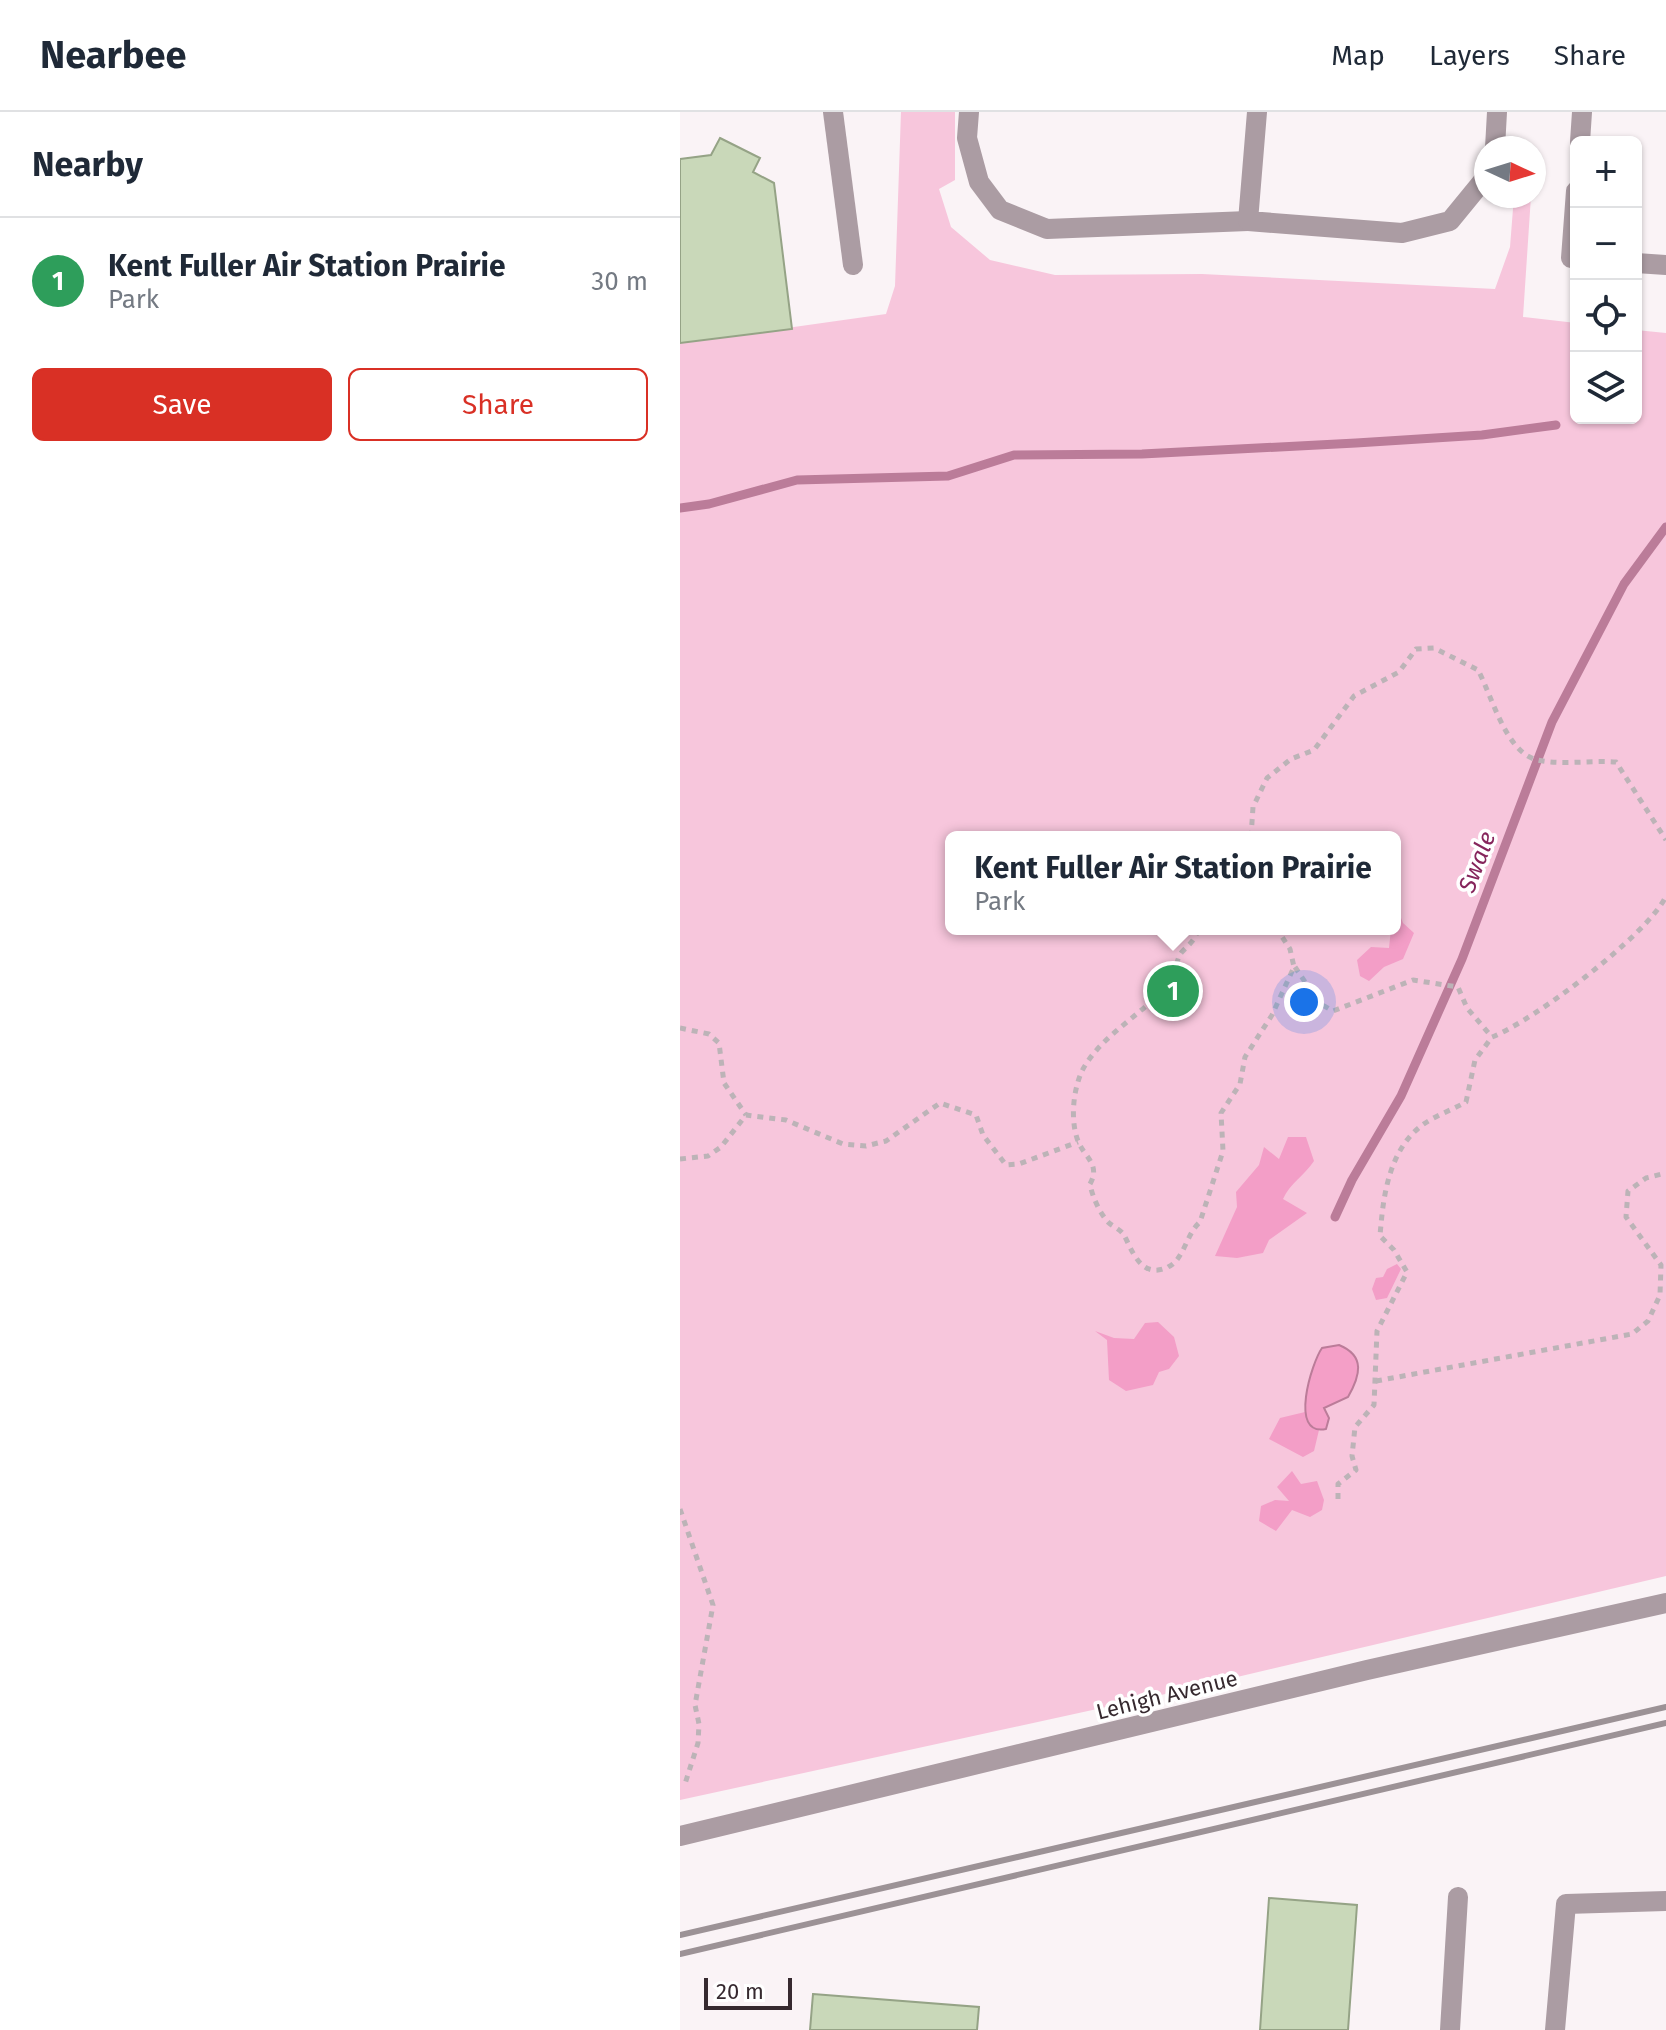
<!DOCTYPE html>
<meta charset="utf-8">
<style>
:root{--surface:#fff;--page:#f6f6f7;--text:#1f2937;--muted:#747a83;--line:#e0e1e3;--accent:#d93025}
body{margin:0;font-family:"Fira Sans",sans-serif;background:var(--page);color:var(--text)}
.controls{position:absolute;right:24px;top:24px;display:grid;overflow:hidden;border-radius:12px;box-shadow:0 2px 6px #0004}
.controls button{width:72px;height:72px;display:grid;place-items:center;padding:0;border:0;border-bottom:2px solid var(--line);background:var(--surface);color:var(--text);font:40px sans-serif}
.compass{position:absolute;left:794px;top:24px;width:72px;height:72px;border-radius:50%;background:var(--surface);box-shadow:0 2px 6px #0004;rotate:94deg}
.scale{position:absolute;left:24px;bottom:20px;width:88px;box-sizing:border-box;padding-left:8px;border:4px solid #36292f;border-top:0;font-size:22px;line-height:28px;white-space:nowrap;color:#36292f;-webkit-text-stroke:6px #fff;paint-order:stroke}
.you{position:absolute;left:624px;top:890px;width:28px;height:28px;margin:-20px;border:6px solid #fff;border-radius:50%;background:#1a73e8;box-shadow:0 0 0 12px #1a73e833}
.badge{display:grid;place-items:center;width:52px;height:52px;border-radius:50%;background:var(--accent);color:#fff;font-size:26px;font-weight:700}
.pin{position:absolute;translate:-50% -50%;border:4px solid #fff;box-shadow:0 2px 8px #0006}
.popup{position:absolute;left:265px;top:719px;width:456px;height:104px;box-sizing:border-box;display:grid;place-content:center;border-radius:12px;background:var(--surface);filter:drop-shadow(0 2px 6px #0005);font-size:26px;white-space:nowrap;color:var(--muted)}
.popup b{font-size:30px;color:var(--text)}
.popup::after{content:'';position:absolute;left:50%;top:100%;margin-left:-16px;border:16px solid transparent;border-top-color:var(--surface)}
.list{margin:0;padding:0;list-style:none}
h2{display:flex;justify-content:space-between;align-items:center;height:104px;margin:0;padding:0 32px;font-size:34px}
h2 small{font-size:26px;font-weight:400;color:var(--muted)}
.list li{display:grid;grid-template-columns:52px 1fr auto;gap:24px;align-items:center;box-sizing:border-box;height:128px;padding:0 32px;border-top:2px solid var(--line)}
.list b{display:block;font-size:30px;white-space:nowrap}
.list p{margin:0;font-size:26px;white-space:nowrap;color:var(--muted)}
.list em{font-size:26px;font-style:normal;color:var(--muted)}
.actions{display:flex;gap:16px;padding:24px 32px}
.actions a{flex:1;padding:18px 0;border:2px solid var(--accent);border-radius:12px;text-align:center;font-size:28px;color:var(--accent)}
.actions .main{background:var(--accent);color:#fff}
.icon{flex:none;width:44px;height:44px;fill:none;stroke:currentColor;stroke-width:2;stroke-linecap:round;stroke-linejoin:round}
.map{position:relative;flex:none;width:986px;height:1918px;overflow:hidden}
header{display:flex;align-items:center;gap:48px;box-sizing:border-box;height:112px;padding:0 40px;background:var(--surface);border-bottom:2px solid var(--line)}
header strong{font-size:38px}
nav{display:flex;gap:44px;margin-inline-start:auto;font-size:28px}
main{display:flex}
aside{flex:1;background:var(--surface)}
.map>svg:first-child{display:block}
.green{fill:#f7c6dc;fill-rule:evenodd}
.forest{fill:#f39ec7}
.water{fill:#f49fc7;stroke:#bb7c99;stroke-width:2}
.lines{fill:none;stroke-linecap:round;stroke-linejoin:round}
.stream{stroke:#bb7c99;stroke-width:9}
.building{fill:#c9d8b9;stroke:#95a386;stroke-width:2}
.path{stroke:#bcb3b7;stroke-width:5;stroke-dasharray:6 6;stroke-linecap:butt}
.minor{stroke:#ab9ca3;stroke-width:20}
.rail{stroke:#9c9296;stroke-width:6}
.labels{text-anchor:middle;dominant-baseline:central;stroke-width:7;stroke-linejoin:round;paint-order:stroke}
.street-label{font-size:22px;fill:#36292f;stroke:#fff}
.water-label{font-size:24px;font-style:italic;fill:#86255c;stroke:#fff}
</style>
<header>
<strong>Nearbee</strong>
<nav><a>Map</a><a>Layers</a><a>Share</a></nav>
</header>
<main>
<aside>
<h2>Nearby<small></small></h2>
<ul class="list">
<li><span class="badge" style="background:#2e9e5b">1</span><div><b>Kent Fuller Air Station Prairie</b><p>Park</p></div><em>30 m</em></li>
</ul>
<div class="actions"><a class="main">Save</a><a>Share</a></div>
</aside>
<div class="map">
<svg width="986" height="1918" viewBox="0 0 986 1918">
<rect width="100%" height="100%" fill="#faf3f6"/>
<path class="green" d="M221,0h54v68l-16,9 12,38 39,33 65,15 147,-1 293,15 15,-42 4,-51h17l-8,121 53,6v95h60v-88l30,3v1243l-505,119 -481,105v-1457l206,-29 9,-28zM271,725h444v92h-444z"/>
<g class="forest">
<path d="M718,798l5,13 11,10 -11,26 -19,8 -15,14 -9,-5 -3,-16 14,-13 18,1 2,-19h4z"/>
<path d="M608,1025h18l8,24c-10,15 -24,22 -31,38l24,14 -38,27 -6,13 -26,5 -22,-2 22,-49 -1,-15 23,-27 5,-18 15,12z"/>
<path d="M717,1152l4,5 -14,29 -11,2 -4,-11 4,-11 7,-1 4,-8z"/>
<path d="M478,1210l16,15 5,19 -10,13 -10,3 -6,13 -27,6 -17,-11 -2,-40 -12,-9 19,7 20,1 11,-16z"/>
<path d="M625,1300l7,15 7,3 -5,21 -11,6 -34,-18 11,-21z"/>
<path d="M612,1359l9,13 16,-3 7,19 -2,10 -12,7 -18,-7 -16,21 -17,-10 2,-15 14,-6 14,1 -12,-14z"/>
</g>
<path class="water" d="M659,1233c27,11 21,31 9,52l-24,11 5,10 -3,11c-38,8 -14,-67 -4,-81z"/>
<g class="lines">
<g class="stream">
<path d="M0,396l29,-4 88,-24 151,-4 66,-21 128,-1 214,-11 126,-8 74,-10"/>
<path d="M655,1105l17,-37 49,-84 61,-137 90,-237 72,-138 42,-57"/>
</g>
</g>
<g class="building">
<path d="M40,26l40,20 -7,14 21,11 18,146 -112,14v-184l31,-4z"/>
<path d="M589,1786l88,7 -9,125h-88z"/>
<path d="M133,1882l166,13 -2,23h-167z"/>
</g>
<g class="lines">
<g class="path">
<path d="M571,725l2,-30 14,-29 24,-19 23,-9 40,-54 45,-24 17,-23 18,-1 44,22c13,24 27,79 56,89 23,7 56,1 82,3l50,78"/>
<path d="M518,817c-3,12 -9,15 -17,24 -5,7 -4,16 -8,23 -23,36 -69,55 -90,93 -10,20 -13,51 -5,72 6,16 23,23 12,43 2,12 10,30 19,39 5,4 12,7 15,12 8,15 17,45 44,32 16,-7 18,-33 32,-45l23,-71 -2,-38 19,-29 5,-27 27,-42 22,-48 -4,-18 -13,-20"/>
<path d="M615,855l24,36 14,8 80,-31 45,7 9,21 25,29c41,-16 156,-102 174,-141"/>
<path d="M0,916l29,6 10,9 5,40 22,32"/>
<path d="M0,1047l28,-3 13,-9 25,-32 40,5 57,24 23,2 20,-5 54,-38 36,12 7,20 23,30 13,-1 59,-22"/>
<path d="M696,1269l256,-47 16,-13 12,-26 1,-30 -35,-48 2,-26 18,-13 20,-5"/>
<path d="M658,1387v-15l18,-14 -4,-14 3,-29 19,-22 3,-74 30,-59 -13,-22 -14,-14c3,-38 8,-84 41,-110 13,-10 31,-16 45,-24l9,-42 17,-23"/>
<path d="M0,1397l33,96 -18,100 4,19 -1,19 -14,44"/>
</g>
<g class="minor">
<path d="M153,0l20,153"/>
<path d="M289,0l-2,26 12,44 21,28 47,19 201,-8"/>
<path d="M577,0l-9,109 154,12 48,-12 36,-44"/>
<path d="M900,30l2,-30"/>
<path d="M815,36l2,-36"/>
<path d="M896,79l-5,67h5"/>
<path d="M956,151l30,2"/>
<path d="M0,1724l687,-166 299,-67"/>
<path d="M770,1918l8,-133"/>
<path d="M875,1918l11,-126 100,-3"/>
</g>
<g class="rail">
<path d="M0,1823l986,-228"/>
<path d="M0,1842l986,-231"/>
</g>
</g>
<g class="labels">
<g class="street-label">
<text transform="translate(487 1583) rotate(-14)">Lehigh Avenue</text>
</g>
<g class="water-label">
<text transform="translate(797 750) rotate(-69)">Swale</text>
</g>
</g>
</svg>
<div class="controls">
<button>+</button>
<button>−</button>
<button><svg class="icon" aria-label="locate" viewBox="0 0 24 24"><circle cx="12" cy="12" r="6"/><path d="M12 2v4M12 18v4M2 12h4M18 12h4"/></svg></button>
<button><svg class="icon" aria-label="layers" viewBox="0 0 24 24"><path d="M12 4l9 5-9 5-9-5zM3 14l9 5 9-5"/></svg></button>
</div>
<svg class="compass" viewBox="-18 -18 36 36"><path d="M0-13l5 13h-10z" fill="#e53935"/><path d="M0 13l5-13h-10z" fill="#747a83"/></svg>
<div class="scale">20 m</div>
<div class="you"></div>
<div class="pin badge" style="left:493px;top:879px;background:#2e9e5b">1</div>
<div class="popup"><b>Kent Fuller Air Station Prairie</b>Park</div>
</div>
</main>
